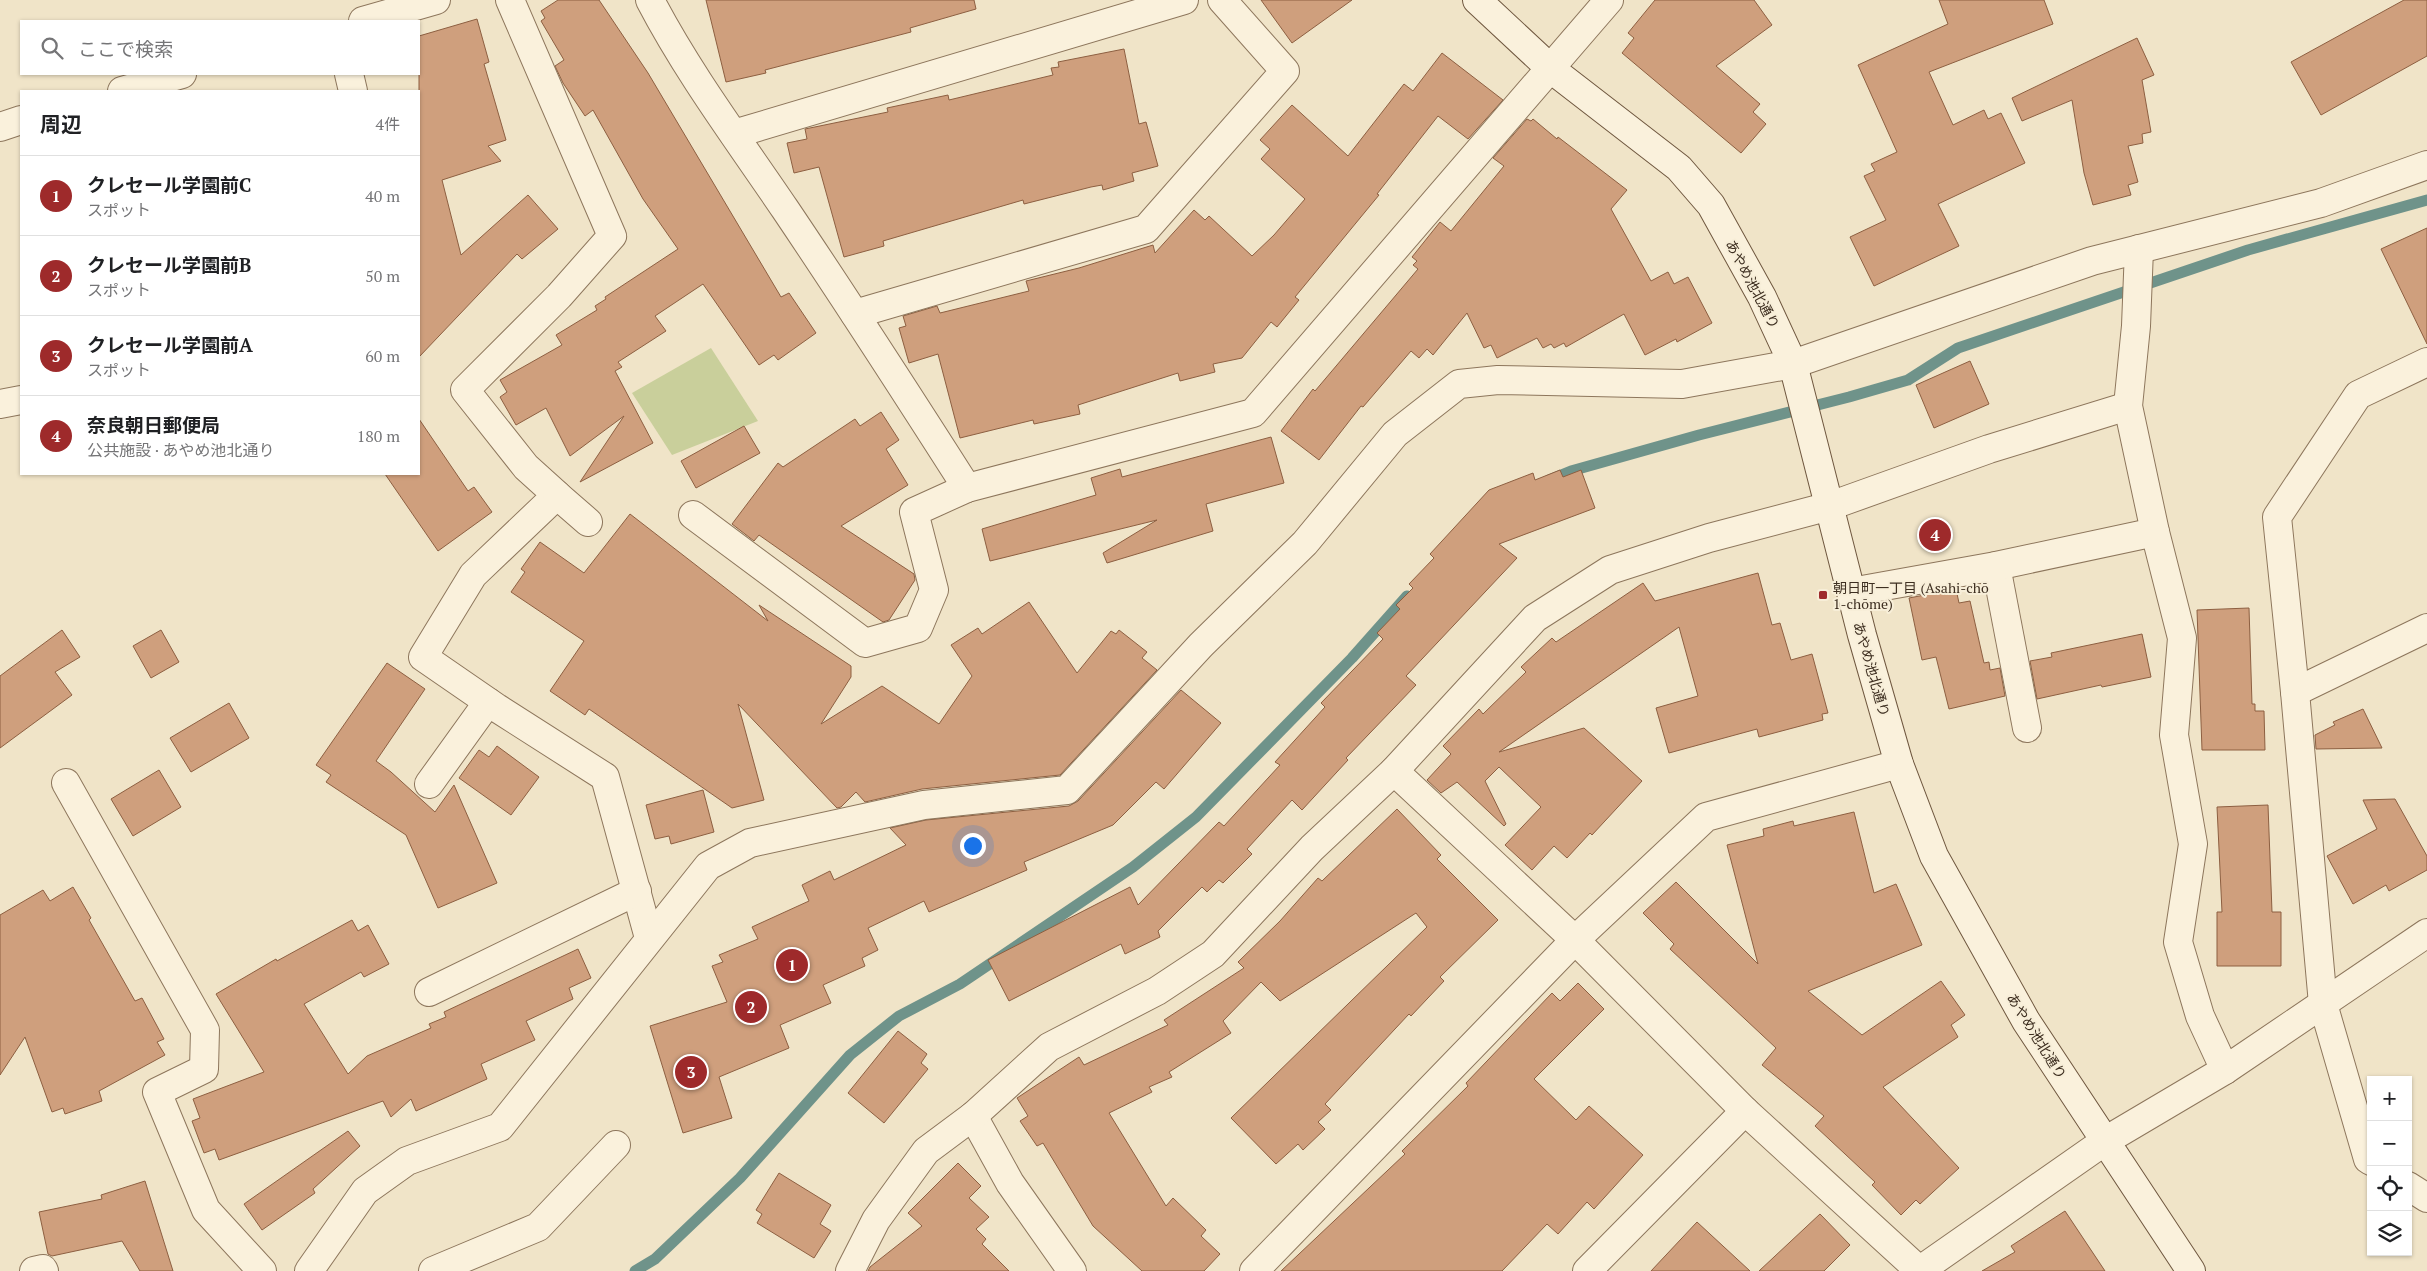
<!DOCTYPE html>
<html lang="ja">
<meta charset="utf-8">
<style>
:root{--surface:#fff;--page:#f6f6f6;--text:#202124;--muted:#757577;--line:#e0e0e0;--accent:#9e2a2b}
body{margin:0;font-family:"PT Serif","Noto Sans JP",serif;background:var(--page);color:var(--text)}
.controls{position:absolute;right:15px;bottom:15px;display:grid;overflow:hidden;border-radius:0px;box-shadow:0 1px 4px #0004}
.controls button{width:45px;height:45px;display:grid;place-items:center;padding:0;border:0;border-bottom:1px solid var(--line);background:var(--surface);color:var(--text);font:25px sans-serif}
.you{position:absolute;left:972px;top:845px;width:18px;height:18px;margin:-12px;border:4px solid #fff;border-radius:50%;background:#1a73e8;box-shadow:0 0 0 8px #1a73e833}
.badge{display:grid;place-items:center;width:32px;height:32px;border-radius:50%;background:var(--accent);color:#fff;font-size:16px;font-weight:700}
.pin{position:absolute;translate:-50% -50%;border:2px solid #fff;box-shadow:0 1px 5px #0006}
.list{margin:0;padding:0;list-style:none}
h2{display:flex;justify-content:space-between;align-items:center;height:65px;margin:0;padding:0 20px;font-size:21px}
h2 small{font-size:16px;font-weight:400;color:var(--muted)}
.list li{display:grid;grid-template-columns:32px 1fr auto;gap:15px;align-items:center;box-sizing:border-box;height:80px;padding:0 20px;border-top:1px solid var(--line)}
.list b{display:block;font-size:19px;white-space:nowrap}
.list p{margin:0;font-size:16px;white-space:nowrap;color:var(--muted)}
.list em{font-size:16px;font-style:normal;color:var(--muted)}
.icon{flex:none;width:28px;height:28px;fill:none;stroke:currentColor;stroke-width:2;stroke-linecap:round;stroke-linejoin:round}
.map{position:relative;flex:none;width:2427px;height:1271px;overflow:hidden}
.search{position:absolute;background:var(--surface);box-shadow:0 1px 4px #0004;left:20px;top:20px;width:400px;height:55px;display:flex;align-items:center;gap:12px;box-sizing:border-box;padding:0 18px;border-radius:0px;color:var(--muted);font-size:19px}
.panel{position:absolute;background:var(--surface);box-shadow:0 1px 4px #0004;left:20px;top:90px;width:400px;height:385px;border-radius:0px}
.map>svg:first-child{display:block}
.green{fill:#c9cf9b}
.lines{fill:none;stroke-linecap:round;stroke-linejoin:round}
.stream{stroke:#6f938a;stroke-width:11}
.building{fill:#cf9f7d;stroke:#8d5f41}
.street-casing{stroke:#8d765c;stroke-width:30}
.secondary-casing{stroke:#6f573f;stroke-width:30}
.street{stroke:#faf1dc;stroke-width:28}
.secondary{stroke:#faf1dc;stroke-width:28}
.poi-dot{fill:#9e2a2b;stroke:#f7eed8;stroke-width:2}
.labels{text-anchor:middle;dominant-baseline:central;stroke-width:4;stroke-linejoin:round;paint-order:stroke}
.street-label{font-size:14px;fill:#3d2e20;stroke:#f7eed8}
.poi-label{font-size:14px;fill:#3d2e20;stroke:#f7eed8;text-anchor:start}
</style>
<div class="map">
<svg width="2427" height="1271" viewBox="0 0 2427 1271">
<rect width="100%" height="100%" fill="#f0e4c8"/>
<path class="green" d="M711,348l47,73 -86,34 -40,-62z"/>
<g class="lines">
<g class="stream">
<path d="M1549,480l22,-9 128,-36 150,-38 59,-17 50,-32 290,-98 179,-50"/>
<path d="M635,1271l20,-12 85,-81 110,-123 49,-39 61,-32 173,-117 63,-50 156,-159 55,-62"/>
</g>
</g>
<g class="building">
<path d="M558,0h41l49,73 133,224 8,-4 27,40 -38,27 -4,-5 -15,10 -56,-81 -48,32 11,15 -48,31 4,5 -7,4 38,72 -73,39 44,-66 -54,40 -24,-48 -30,17 -16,-28 7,-5 -7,-12 62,-35 -6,-10 41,-25 -2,-4 11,-7 -1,-2 73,-48 -35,-50 -50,-89 -8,6 -22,-33 -8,-17 9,-6 -23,-39 4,-3 -4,-7z"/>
<path d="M706,0h268l2,9 -66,19 1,4 -146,38 1,3 -40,9z"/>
<path d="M1261,0h91l-60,43z"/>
<path d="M1655,0h99l18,25 -56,41 44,38 -7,8 13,12 -25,29 -119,-100 12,-15 -6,-5z"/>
<path d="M1939,0h105l9,24 -124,48 24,53 31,-15 4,9 13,-6 24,50 -87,41 21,42 -85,40 -24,-49 36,-17 -22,-44 11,-5 -4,-7 26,-12 -39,-87 90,-41z"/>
<path d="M2404,0h23v56l-106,59 -30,-53z"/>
<path d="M477,19l12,43 -5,2 22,76 -18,6 13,15 -59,19 19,75 67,-60 30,34 -36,30 -5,-5 -98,103v-321z"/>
<path d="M2137,38l17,37 -12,5 9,52 -9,2 1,9 -15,3 10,36 -10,3 3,10 -38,10 -9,-32 -12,-73 -50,21 -10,-23z"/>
<path d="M1124,49l15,75 7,-2 12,44 -26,7 2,8 -31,9 -1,-5 -11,2 -67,17 -1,-4 -140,41 1,5 -40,11 -25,-90 -25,6 -7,-30 20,-4 -2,-10 83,-17 -1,-4 61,-13 1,5 104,-25 -2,-7 8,-1 -1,-5z"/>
<path d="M1442,53l61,47 -35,39 -30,-23 -61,78 2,1 -84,102 4,3 -22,27 -6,-5 -29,36 -29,6 2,8 -35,9 -2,-8 -100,32 2,9 -46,10 -1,-4 -73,18 -22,-84 -29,9 -10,-35 7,-2 -3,-10 34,-10 3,7 89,-22 -3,-10 53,-13 74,-23 2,8 39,-43 11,10 4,-4 43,40 22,-21 31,-36 -44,-40 9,-10 -10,-9 32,-35 56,51 56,-72 9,7z"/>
<path d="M1527,119l4,2 2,-2 24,20 1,-2 69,53 -16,19 40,72 17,-9 6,12 14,-7 24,46 -35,19 -1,-3 -31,16 -21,-41 -58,33 -2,-4 -10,5 -3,-4 -8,4 -6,-10 -40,20 -6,-13 -7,3 -17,-35 -34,42 -6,-6 -8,9 -8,-7 -48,56 -2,-1 -42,54 -38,-29 32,-42 2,2 103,-122 -5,-4 4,-4 -5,-4 28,-35 11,9 53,-65 -11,-8z"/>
<path d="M2427,228v116l-46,-95z"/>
<path d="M1970,361l19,43 -55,24 -18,-43z"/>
<path d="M881,412l18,28 -13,9 22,36 -67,41 73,48 1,6 -26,40 -6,2 -124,-87 -5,6 -22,-17 46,-61 5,4 72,-48 5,7z"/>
<path d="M419,419l49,72 6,-4 18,25 -54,39 -53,-77h34z"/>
<path d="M744,426l16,27 -64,35 -15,-27z"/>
<path d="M1271,437l13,46 -78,21 7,27 -106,32 -4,-10 54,-33 -167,41 -8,-32 114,-34 -5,-17 29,-9 2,8z"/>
<path d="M1560,470l3,7 18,-7 14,38 -96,36 18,14 -111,118 10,9 -70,73 2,2 -46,50 -10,-10 -45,49 5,5 -29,29 -4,-3 -12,12 -5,-5 -44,44 2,6 -35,17 -4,-10 -112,57 -21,-41 142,-73 8,18 81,-83 5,4 56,-61 -5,-3 50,-55 -4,-4 62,-64 -6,-6 23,-24 -4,-4 17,-17 -4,-4 25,-26 -4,-4 59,-64 44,-17 2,7z"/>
<path d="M630,514l138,107 -9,-16 92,61v11l-30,47 61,-38 57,38 33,-48 -21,-31 27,-17 4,6 47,-32 48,71 34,-42 5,3 3,-4 28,22 -5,6 15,12 -97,105 -138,14 -57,13 -9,-10 -15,15 -4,1 -99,-104 26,96 -32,8 -143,-99 -4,6 -35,-24 34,-50 -73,-49 14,-20 -4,-3 19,-27 44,31z"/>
<path d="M1758,573l14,52 8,-2 11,37 21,-6 16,59 -6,1 1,6 -64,17 -2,-8 -88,24 -13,-45 42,-12 -19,-69 -180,125 85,-24 58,53 -50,54 -2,-2 -23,25 -13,-12 -22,24 -27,-25 36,-38 -42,-40 -14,14 21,43 -2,2 -47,-44 -16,11 -14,-13 24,-26 -8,-8 36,-37 4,5 43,-42 -5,-5 31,-29 4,4 87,-59 12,18z"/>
<path d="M1956,589l3,14 11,-2 14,62 5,-1 1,8 10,-2 5,28 -56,13 -13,-52 -14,3 -13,-62z"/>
<path d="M2249,608l3,96h3v7h9l1,39h-63l-5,-140z"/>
<path d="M62,630l18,27 -25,15 17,23 -72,53v-72z"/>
<path d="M161,630l18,32 -28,16 -18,-32z"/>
<path d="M2142,634l9,43 -49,10 -1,-2 -64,14 -7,-38 22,-4 -1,-4z"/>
<path d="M387,663l38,26 -49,72 15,11 44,40 19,-27 43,98 -59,25 -32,-73 -80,-53 5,-7 -15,-10z"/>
<path d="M1181,690l40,33 -57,66 -8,-7 -43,43 -89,37 3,8 -98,42 -5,-11 -56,27 10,22 -16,8 3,8 -42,19 8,18 -51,22 9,23 -70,29 13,41 -49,15 -33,-107 77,-24 -15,-36 11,-4 -4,-7 39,-16 -6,-12 57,-26 -7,-16 28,-14 4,9 72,-35 -16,-17 36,-8 143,-14 9,-5z"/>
<path d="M229,703l20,35 -58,34 -21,-34z"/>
<path d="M2363,709l19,39 -66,1 -1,-14 20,-10 -2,-3z"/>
<path d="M497,746l42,31 -28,38 -52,-37 20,-28 10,7z"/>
<path d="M159,770l22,37 -48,29 -22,-37z"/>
<path d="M703,790l11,42 -43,12 -2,-8 -14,3 -9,-34z"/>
<path d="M2395,799l32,57v14l-38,21 -3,-6 -33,19 -26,-48 50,-27 -14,-29z"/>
<path d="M2268,805l4,107h9v54h-64v-54h5l-5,-105z"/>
<path d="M1397,809l44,46 -4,4 61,61 -58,57 4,4 -33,35 -2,-2 -84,90 6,6 -13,12 7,7 -22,21 -5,-6 -22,20 -45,-46 196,-191 -11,-14 -136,88 -19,-19 -38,39 8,12 -62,39 3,5 -23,10 3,5 -43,21 57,93 7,-8 33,32 -5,6 19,18 -16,17h-62l-49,-45 -50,-83 -6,3 -17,-25 8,-5 -11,-18 62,-41 5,8 84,-40 -4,-5 80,-52 -6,-6 42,-41 38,-43 4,3z"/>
<path d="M1854,812l20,81 22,-9 26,61 -114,46 54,44 79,-54 24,34 -14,10 7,12 -75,50 76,81 -39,36 -4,-4 -15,15 -29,-30 3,-3 -60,-56 9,-10 -62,-51 14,-17 -106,-99 4,-5 -31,-31 33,-31 82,82 -31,-119 37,-9 -1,-7 30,-8 1,5z"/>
<path d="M73,887l18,31 -2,2 46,81 7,-3 22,41 -7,3 8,13 -66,36 3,10 -37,13 -2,-6 -11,4 -27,-75 -25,38v-160l43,-25 7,11z"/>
<path d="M352,920l6,11 10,-6 21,39 -25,13 -3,-5 -57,32 44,70 19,-18 64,-28 -2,-4 17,-7 -2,-5 134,-63 13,29 -22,10 4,11 -47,22 9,19 -54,24 6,15 -71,32 -5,-12 -20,18 -8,-16 -164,59 -4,-11 -11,4 -12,-32 8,-3 -7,-19 71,-27 -48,-78 60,-35 1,2z"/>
<path d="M1578,983l26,26 -70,70 42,41 13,-14 54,49 -49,54 -7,-7 -29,32 -11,-10 -45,47h-221l124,-117 -3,-3 66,-65 -2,-3 86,-90 8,8z"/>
<path d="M898,1031l29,23 -6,9 7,6 -44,54 -36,-30z"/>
<path d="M348,1131l12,15 -47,43 2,4 -53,37 -18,-26z"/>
<path d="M958,1163l23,23 -12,12 20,19 -13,12 10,10 -4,5 27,27h-141l2,-4 52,-41 -14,-13z"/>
<path d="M779,1173l52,32 -11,19 11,7 -17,27 -57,-35 5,-9 -6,-4z"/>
<path d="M145,1181l28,90h-33l-18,-30 -70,15 -4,-2 -9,-42 63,-13 -1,-4z"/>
<path d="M2065,1211l40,60h-123l33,-19 -4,-6z"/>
<path d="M1820,1214l30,31 -26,26h-65z"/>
<path d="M1697,1222l53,49h-99z"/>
</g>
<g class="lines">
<defs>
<g id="street">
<path d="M510,0l102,236 -53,60 -94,94 61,77 31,28 -84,80 -50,82 74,51 108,69 44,161"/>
<path d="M650,0c38,73 89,141 135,209 62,92 122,185 182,279"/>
<path d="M363,21l73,-21"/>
<path d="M349,74l4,17"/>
<path d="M122,91l60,-17"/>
<path d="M0,127l21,-7"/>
<path d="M734,134l450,-134"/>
<path d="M2139,249l-3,77 -8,80 27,126 27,106 -8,97 19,109 -15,98 22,74 25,54"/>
<path d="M855,314l291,-85 139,-158 -63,-71"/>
<path d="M0,404l21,-4"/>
<path d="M557,495l31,27"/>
<path d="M693,515l172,128 53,-15 16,-38 -20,-78 53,-24 286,-75 356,-413"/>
<path d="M1996,566l31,162"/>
<path d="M1851,592l145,-26 159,-34"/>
<path d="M2295,692l132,-64"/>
<path d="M1394,771l181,169 170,171 175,160"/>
<path d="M66,783l139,247 -1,39 -47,23 49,118 56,61"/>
<path d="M429,784l59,-82"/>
<path d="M429,992l208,-101"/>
<path d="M973,1116l37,67 62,88"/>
<path d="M2371,1161l-3,-2 -45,-155 -28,-312 -18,-175 81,-122 69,-33"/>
<path d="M2408,1186l19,12"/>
<path d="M34,1271l9,-2 1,2"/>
<path d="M309,1271l56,-80 42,-30 93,-34 208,-261 42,-23 174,-38 143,-15 134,-145 104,-102 90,-109 64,-50 39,-4 184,4 111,-20 299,-103 229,-58 106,-38"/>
<path d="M433,1271l105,-44 78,-82"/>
<path d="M850,1271l26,-51 50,-69 47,-35 76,-69 108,-56 56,-37 99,-106 82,-77 141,-153 75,-48 99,-32 121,-32 159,-57 139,-43"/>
<path d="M1254,1271l321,-331 131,-123 193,-53"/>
<path d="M1587,1271l158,-160"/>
<path d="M1919,1271l186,-130 120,-71 202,-137"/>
</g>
<path id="secondary" d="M1477,0l74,69 128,99 32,37 51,92 31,67 69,271 37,129 35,92 92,165 165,250"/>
</defs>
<use href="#street" class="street-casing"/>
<use href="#secondary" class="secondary-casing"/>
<use href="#street" class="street"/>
<use href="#secondary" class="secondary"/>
</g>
<rect class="poi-dot" x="1818" y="590" width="10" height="10" rx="2.5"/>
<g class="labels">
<g class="street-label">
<text transform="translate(1753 284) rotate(62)">あやめ池北通り</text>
<text transform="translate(1872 669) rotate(74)">あやめ池北通り</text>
<text transform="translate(2037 1036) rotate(58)">あやめ池北通り</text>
</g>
<g class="poi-label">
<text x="1833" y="587">朝日町一丁目 (Asahi-chō<tspan x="1833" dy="16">1-chōme)</tspan></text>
</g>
</g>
</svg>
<div class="controls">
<button>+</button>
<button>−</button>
<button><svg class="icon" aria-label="locate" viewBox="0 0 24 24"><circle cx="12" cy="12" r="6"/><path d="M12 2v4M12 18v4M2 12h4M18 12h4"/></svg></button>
<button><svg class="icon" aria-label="layers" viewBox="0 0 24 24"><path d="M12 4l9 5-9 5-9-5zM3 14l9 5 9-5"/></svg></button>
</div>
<div class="you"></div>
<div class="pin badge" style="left:792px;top:965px">1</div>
<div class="pin badge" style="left:751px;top:1007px">2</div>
<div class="pin badge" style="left:691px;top:1072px">3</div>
<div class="pin badge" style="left:1935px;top:535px">4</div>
<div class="search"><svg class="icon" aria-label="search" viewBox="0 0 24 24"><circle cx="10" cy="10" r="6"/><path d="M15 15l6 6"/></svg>ここで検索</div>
<section class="panel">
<h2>周辺<small>4件</small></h2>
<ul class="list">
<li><span class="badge">1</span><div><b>クレセール学園前C</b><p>スポット</p></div><em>40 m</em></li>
<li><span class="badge">2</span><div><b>クレセール学園前B</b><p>スポット</p></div><em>50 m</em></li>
<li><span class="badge">3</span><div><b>クレセール学園前A</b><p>スポット</p></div><em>60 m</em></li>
<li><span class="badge">4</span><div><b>奈良朝日郵便局</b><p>公共施設 · あやめ池北通り</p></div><em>180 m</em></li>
</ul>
</section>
</div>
